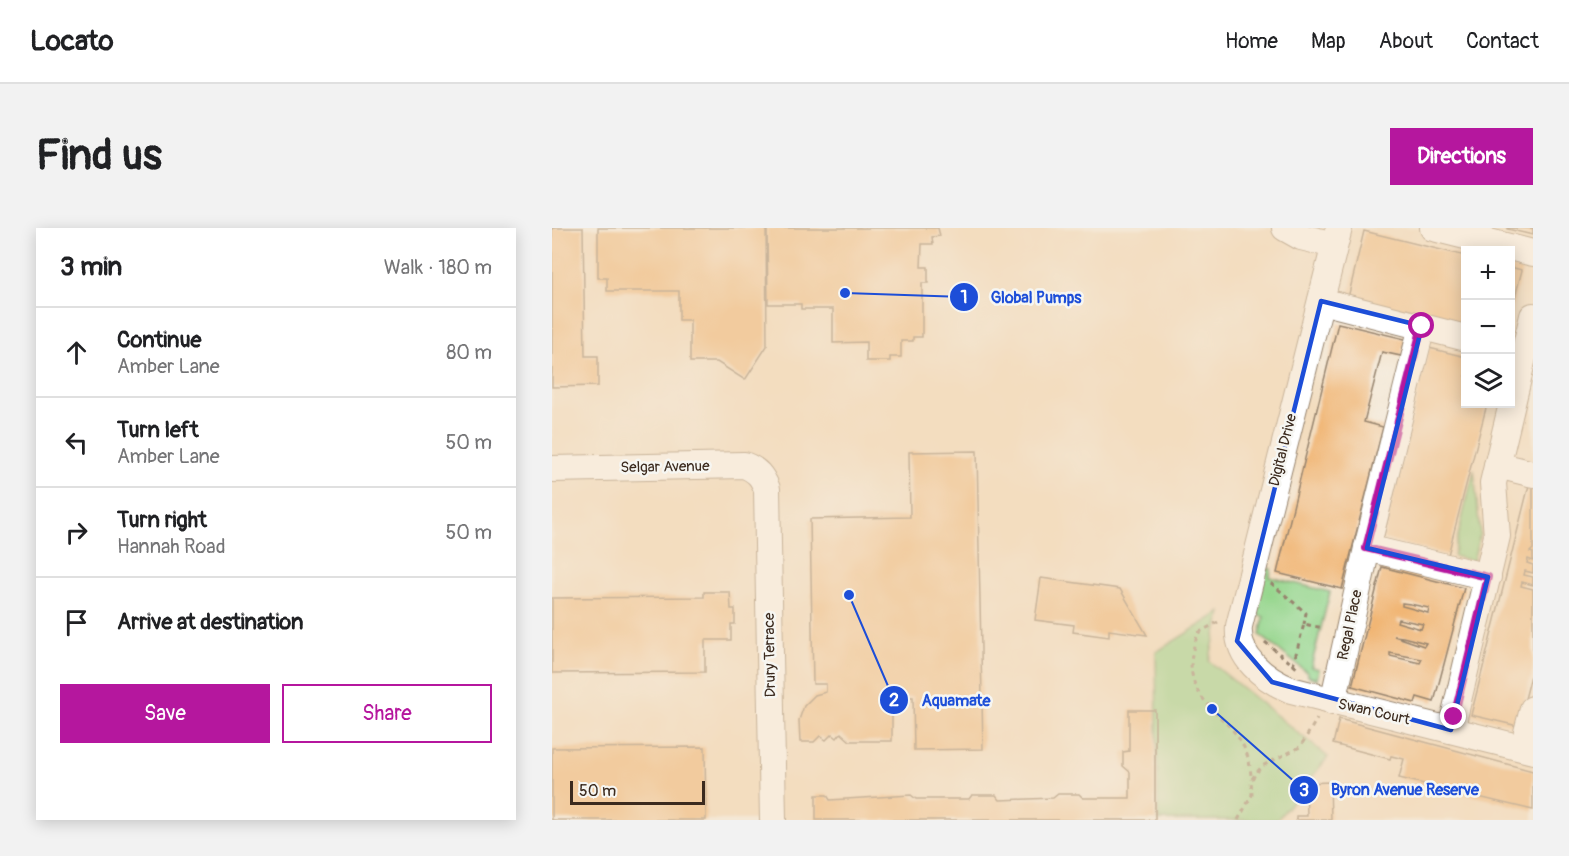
<!DOCTYPE html>
<meta charset="utf-8">
<style>
:root{--surface:#fff;--page:#f2f2f2;--text:#202124;--muted:#757577;--line:#e0e0e0;--accent:#b5179e}
body{margin:0;font-family:Pangolin,sans-serif;background:var(--page);color:var(--text)}
.controls{position:absolute;right:18px;top:18px;display:grid;overflow:hidden;border-radius:0px;box-shadow:0 3px 15px #0003}
.controls button{width:54px;height:54px;display:grid;place-items:center;padding:0;border:0;border-bottom:2px solid var(--line);background:var(--surface);color:var(--text);font:30px sans-serif}
.scale{position:absolute;left:18px;bottom:15px;width:135px;box-sizing:border-box;padding-left:6px;border:3px solid #3b2a1e;border-top:0;font-size:16px;line-height:21px;white-space:nowrap;color:#3b2a1e;-webkit-text-stroke:4px #f6f6f2;paint-order:stroke}
.stop{position:absolute;width:18px;height:18px;margin:-14px;border:4px solid #b5179e;border-radius:50%;background:#fff}
.stop.end{background:#b5179e;border-color:#fff;box-shadow:0 2px 6px #0008}
.list{margin:0;padding:0;list-style:none}
h2{display:flex;justify-content:space-between;align-items:center;height:78px;margin:0;padding:0 24px;font-size:26px}
h2 small{font-size:20px;font-weight:400;color:var(--muted)}
.list li{display:grid;grid-template-columns:39px 1fr auto;gap:18px;align-items:center;box-sizing:border-box;height:90px;padding:0 24px;border-top:2px solid var(--line)}
.list b{display:block;font-size:22px;white-space:nowrap}
.list p{margin:0;font-size:20px;white-space:nowrap;color:var(--muted)}
.list em{font-size:20px;font-style:normal;color:var(--muted)}
.actions{display:flex;gap:12px;padding:18px 24px}
.actions a{flex:1;padding:14px 0;border:2px solid var(--accent);border-radius:0px;text-align:center;font-size:21px;color:var(--accent)}
.actions .main{background:var(--accent);color:#fff}
.icon{flex:none;width:33px;height:33px;fill:none;stroke:currentColor;stroke-width:2;stroke-linecap:round;stroke-linejoin:round}
.map{position:relative;flex:none;width:981px;height:592px;overflow:hidden;border-radius:0px}
header{display:flex;align-items:center;gap:36px;box-sizing:border-box;height:84px;padding:0 30px;background:var(--surface);border-bottom:2px solid var(--line)}
header strong{font-size:28px}
nav{display:flex;gap:33px;margin-inline-start:auto;font-size:21px}
.intro{display:flex;align-items:center;justify-content:space-between;box-sizing:border-box;height:144px;padding:0 36px}
h1{margin:0;font-size:42px}
.button{padding:15px 27px;border-radius:0px;background:var(--accent);color:#fff;font-size:21px;font-weight:700}
main{display:flex;gap:36px;padding:0 36px}
aside{flex:1;background:var(--surface);border-radius:0px;box-shadow:0 3px 15px #0003}
.map>svg:first-child{display:block}
.green{fill:#96d68d;stroke:#688056;stroke-width:1.5}
.building{fill:#f1b675;fill-rule:evenodd}
.lines{fill:none;stroke-linecap:round;stroke-linejoin:round}
.minor-casing{stroke:#97846e;stroke-width:28}
.path{stroke:#97846e;stroke-width:3;stroke-dasharray:4.5 4.5;stroke-linecap:butt}
.minor{stroke:#fff;stroke-width:26}
.route{stroke:#b5179e;stroke-width:8}
.marked{fill:none;stroke:#1d4ed8;stroke-width:4.5;stroke-linejoin:round}
.labels{text-anchor:middle;dominant-baseline:central;stroke-width:5;stroke-linejoin:round;paint-order:stroke}
.street-label{font-size:15px;fill:#3b2a1e;stroke:#f6f6f2}
.leader{fill:none;stroke:#1d4ed8;stroke-width:2}
.callout-dot{fill:#1d4ed8;stroke:#f6f6f2;stroke-width:2}
.mark-label{font-size:18px;text-anchor:middle;font-weight:bold;fill:#fff}
.callout-label{font-size:16px;text-anchor:middle;font-weight:bold;fill:#1d4ed8;stroke:#f6f6f2;stroke-width:5;stroke-linejoin:round;paint-order:stroke}
</style>
<header>
<strong>Locato</strong>
<nav><a>Home</a><a>Map</a><a>About</a><a>Contact</a></nav>
</header>
<div class="intro"><h1>Find us</h1><a class="button">Directions</a></div>
<main>
<aside>
<h2>3 min<small>Walk · 180 m</small></h2>
<ul class="list">
<li><svg class="icon" aria-label="ahead" viewBox="0 0 24 24"><path d="M12 20V5M6 11l6-6 6 6"/></svg><div><b>Continue</b><p>Amber Lane</p></div><em>80 m</em></li>
<li><svg class="icon" aria-label="left" viewBox="0 0 24 24"><path d="M17 20v-9H6M10 6l-5 5 5 5"/></svg><div><b>Turn left</b><p>Amber Lane</p></div><em>50 m</em></li>
<li><svg class="icon" aria-label="right" viewBox="0 0 24 24"><path d="M7 20v-9h11M14 6l5 5-5 5"/></svg><div><b>Turn right</b><p>Hannah Road</p></div><em>50 m</em></li>
<li><svg class="icon" aria-label="arrive" viewBox="0 0 24 24"><path d="M6 21V4h12l-3 4 3 4H6"/></svg><div><b>Arrive at destination</b></div></li>
</ul>
<div class="actions"><a class="main">Save</a><a>Share</a></div>
</aside>
<div class="map">
<svg width="981" height="592" viewBox="0 0 981 592">
<rect width="100%" height="100%" fill="#f6f6f2"/>
<filter id="ink" filterUnits="userSpaceOnUse"><feTurbulence type="fractalNoise" baseFrequency=".0167" numOctaves="2"/><feDisplacementMap in="SourceGraphic" scale="12" xChannelSelector="R" yChannelSelector="G"/><feConvolveMatrix kernelMatrix="1 2 1 2 8 2 1 2 1" color-interpolation-filters="sRGB"/></filter>
<filter id="wash" filterUnits="userSpaceOnUse"><feTurbulence type="fractalNoise" baseFrequency=".008" numOctaves="4" result="noise"/><feDisplacementMap in="SourceGraphic" scale="24" xChannelSelector="R" yChannelSelector="G"/><feGaussianBlur stdDeviation="1.35" result="paint"/><feColorMatrix in="noise" values="0 0 0 0 0 0 0 0 0 0 0 0 0 0 0 0 0 1.4 0 .05"/><feComposite in="paint" operator="in"/></filter>
<g filter="url(#wash)">
<rect width="100%" height="100%" fill="#f3ddbf"/>
<g class="green">
<path d="M922,242l6,64 -7,27 -20,-5z"/>
<path d="M711,339l8,2 -1,8 60,15 -19,75 8,2 -2,10 -9,-3v-3l-48,-38 4,-18 -13,-4z"/>
<path d="M669,384l-12,49 119,96 -51,63h-119l-2,-168z"/>
</g>
<g id="blocks">
<g class="building">
<path d="M0,0h31l2,128h13v30l-46,1z"/>
<path d="M46,0h168l1,118 -22,34 -28,-18h-27v-42h-11v-29h-72v-13h-9z"/>
<path d="M215,0h171l2,8 -8,1 1,7h-11l-1,23h7v16h-6v54h-9v4h-12v16h-11v4h-24v-19l-33,1v-34h-32v-5h-33z"/>
<path d="M955,0h26v7l-26,-6z"/>
<path d="M812,3l102,25v71l-118,-29z"/>
<path d="M958,39l12,3 -11,43h-1z"/>
<path d="M786,95l67,16 -4,17 -19,-4 -18,70 19,5 -41,162 -65,-16z"/>
<path d="M877,120l37,9v47h21l-39,151 -65,-16z"/>
<path d="M425,223l6,298 -69,1 -1,-53h-21v44h-42l-9,-8 -4,5 -5,-4 -6,6 -6,-4 -6,6h-14l-1,-22 5,-14 11,-11 11,-3v-8h-13l-3,-165 100,-2 -1,-65z"/>
<path d="M977,257l4,1v63l-3,3 3,1v8l-5,-2 -1,4 6,2v8l-8,-2 -1,4 9,2v8l-11,-3 -1,4 12,3v79l-15,58 -47,-11z"/>
<path d="M830,339l82,21 -30,114 -17,-5 -2,6 -63,-17zM850,375l8,1 19,4 -1,5 -26,-7zM846,391l25,5 -2,5 -24,-7zM842,408l9,1 23,6 -2,3zM838,425l32,6 -2,4 -30,-7z"/>
<path d="M489,350l79,11 27,46 -38,-5v7l-36,-5 1,-7 -39,-5z"/>
<path d="M152,364h26l1,17h4v15h-4v16h-26v32l-153,1v-75l152,-1z"/>
<path d="M577,482h26v110h-339v-25h11l3,5 81,-5 5,4h53l3,-4h24l4,5 53,-2 5,-4h21l4,4h47v-26l-7,-6v-14l6,-1z"/>
<path d="M787,491l194,52v39l-134,-32 5,-19 -13,-3 -1,3 -57,-15z"/>
<path d="M153,519l1,73h-154v-72z"/>
<path d="M778,554l1,38h-35v-4h11l-1,-33z"/>
</g>
</g>
</g>
<g filter="url(#ink)">
<use href="#blocks" fill-opacity="0" stroke="#97846e" stroke-width="1.5"/>
<g class="lines">
<defs>
<g id="minor">
<path d="M733,0l16,9 33,8"/>
<path d="M787,0l-100,398c-3,31 25,53 52,64l242,61"/>
<path d="M881,0l100,25"/>
<path d="M769,73l145,37"/>
<path d="M870,98l-55,222 121,29"/>
<path d="M945,237l36,9"/>
<path d="M0,241l192,-4c13,5 18,11 23,24l6,331"/>
<path d="M781,474l34,-154"/>
<path d="M899,502l46,-194 -4,-53 40,-167"/>
<path d="M971,520l10,-39"/>
</g>
</defs>
<use href="#minor" class="minor-casing"/>
<g class="path">
<path d="M719,355l35,30 -2,11"/>
<path d="M666,394l-20,11c-4,13 -9,26 -6,41 7,42 59,48 59,106"/>
<path d="M713,414l32,26"/>
<path d="M741,437l11,-41 19,4"/>
<path d="M686,592l14,-25 -1,-15 11,-14 38,-19 17,-28"/>
</g>
<use href="#minor" class="minor"/>
</g>
</g>
<g class="lines" filter="url(#ink)">
<path class="route" d="M870,98l-56,222 122,29 -34,140"/>
</g>
<path d="M0 0H981V592H0ZM769,73l101,25 -55,222 121,29 -37,153 -179,-48 -35,-41z" fill="#f3ddbf" fill-opacity=".55" fill-rule="evenodd"/>
<path class="marked" d="M769,73l101,25 -55,222 121,29 -37,153 -179,-48 -35,-41z"/>
<g class="labels">
<g class="street-label">
<text transform="translate(731 222) rotate(-76)">Digital Drive</text>
<text transform="translate(113 239) rotate(-1)">Selgar Avenue</text>
<text transform="translate(798 397) rotate(-78)">Regal Place</text>
<text transform="translate(218 427) rotate(-91)">Drury Terrace</text>
<text transform="translate(822 484) rotate(13)">Swan Court</text>
</g>
</g>
<path class="leader" d="M293 65L412 69M297 367L342 472M660 481L752 562"/>
<g class="callout-dot">
<circle cx="293" cy="65" r="6"/>
<circle cx="297" cy="367" r="6"/>
<circle cx="660" cy="481" r="6"/>
<circle cx="412" cy="69" r="15"/>
<circle cx="342" cy="472" r="15"/>
<circle cx="752" cy="562" r="15"/>
</g>
<g class="mark-label">
<text x="412" y="75">1</text>
<text x="342" y="478">2</text>
<text x="752" y="568">3</text>
</g>
<g class="callout-label">
<text x="484" y="75">Global Pumps</text>
<text x="404" y="478">Aquamate</text>
<text x="853" y="567">Byron Avenue Reserve</text>
</g>
</svg>
<div class="controls">
<button>+</button>
<button>−</button>
<button><svg class="icon" aria-label="layers" viewBox="0 0 24 24"><path d="M12 4l9 5-9 5-9-5zM3 14l9 5 9-5"/></svg></button>
</div>
<div class="scale">50 m</div>
<div class="stop" style="left:870px;top:98px"></div>
<div class="stop end" style="left:902px;top:489px"></div>
</div>
</main>
